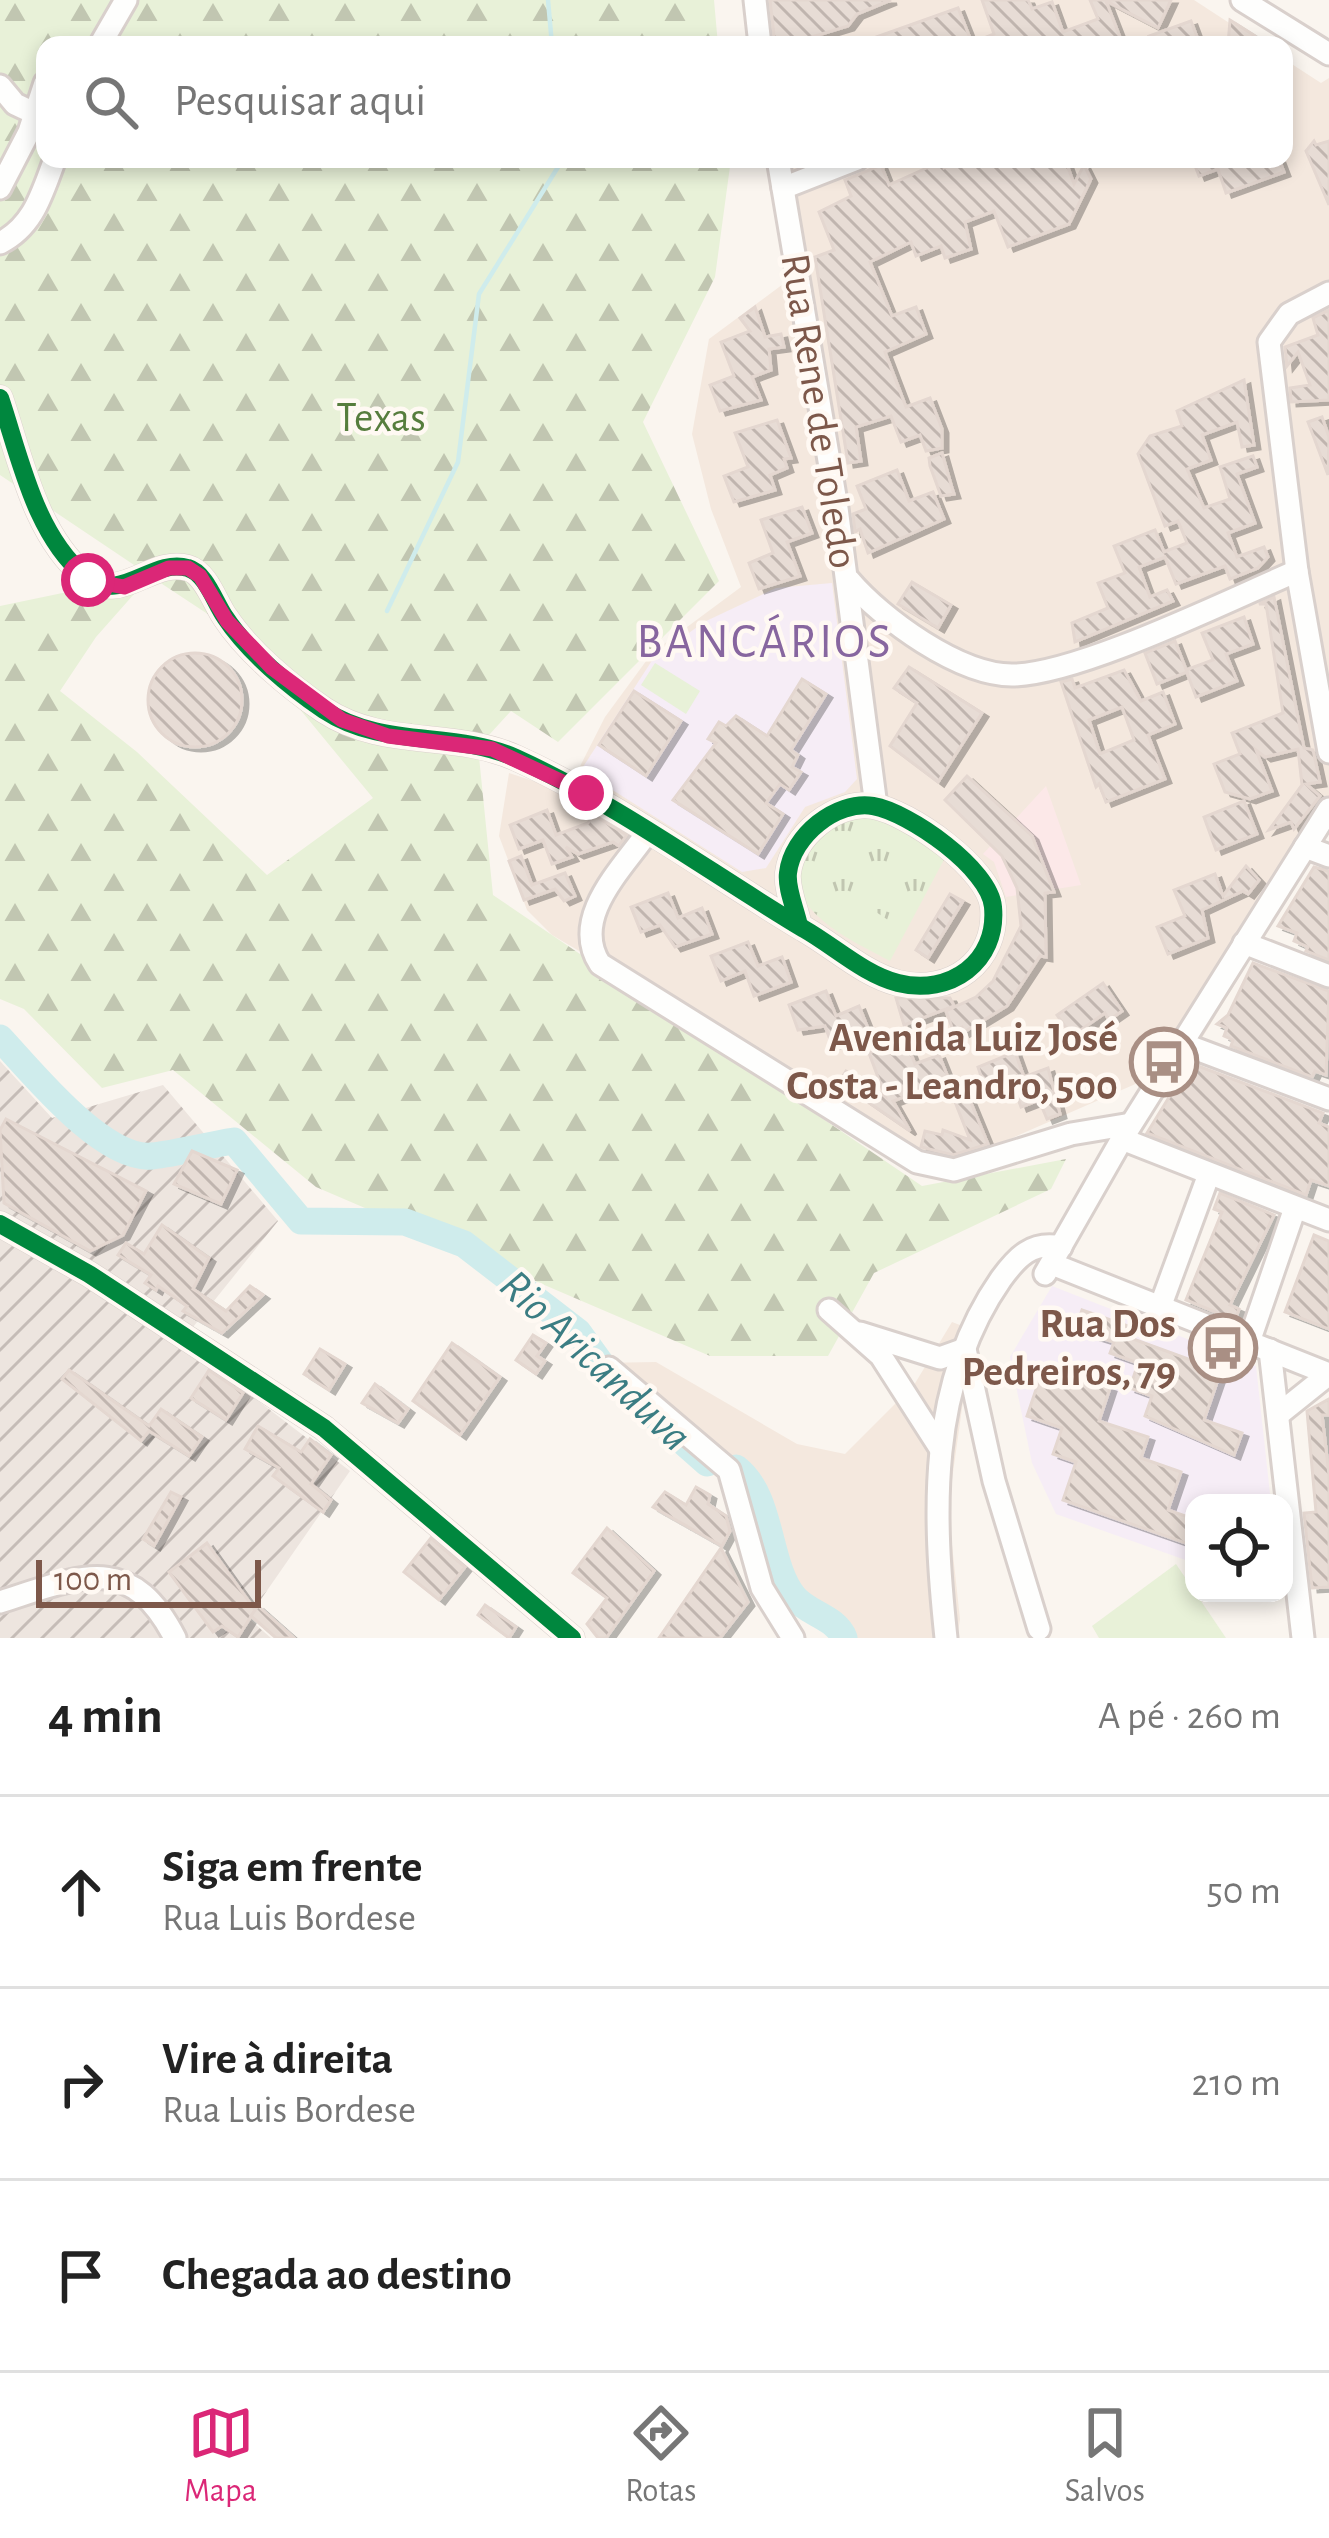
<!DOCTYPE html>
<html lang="pt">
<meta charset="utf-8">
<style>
:root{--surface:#fff;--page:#f6f6f6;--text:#222;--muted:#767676;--line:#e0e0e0;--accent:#db2777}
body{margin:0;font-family:"Alegreya Sans",sans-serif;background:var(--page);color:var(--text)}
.controls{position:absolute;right:36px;bottom:36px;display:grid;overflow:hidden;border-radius:24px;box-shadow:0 6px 18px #0003}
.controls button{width:108px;height:108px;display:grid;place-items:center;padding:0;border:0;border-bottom:3px solid var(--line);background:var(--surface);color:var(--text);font:60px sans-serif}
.scale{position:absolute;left:36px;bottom:30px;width:225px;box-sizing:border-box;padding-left:12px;border:6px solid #7d584a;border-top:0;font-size:33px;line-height:42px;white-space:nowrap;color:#7d584a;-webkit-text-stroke:9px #fff9f3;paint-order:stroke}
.stop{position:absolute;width:36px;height:36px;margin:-27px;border:9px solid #db2777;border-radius:50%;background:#fff}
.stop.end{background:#db2777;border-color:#fff;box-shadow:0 3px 12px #0008}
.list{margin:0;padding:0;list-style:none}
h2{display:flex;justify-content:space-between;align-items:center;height:156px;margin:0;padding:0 48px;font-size:51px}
h2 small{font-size:39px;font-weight:400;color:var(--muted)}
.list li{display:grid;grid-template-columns:78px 1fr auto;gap:36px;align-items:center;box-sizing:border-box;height:192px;padding:0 48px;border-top:3px solid var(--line)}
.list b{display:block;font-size:45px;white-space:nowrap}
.list p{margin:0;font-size:39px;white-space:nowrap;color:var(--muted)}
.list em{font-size:39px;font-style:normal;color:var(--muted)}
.icon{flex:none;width:66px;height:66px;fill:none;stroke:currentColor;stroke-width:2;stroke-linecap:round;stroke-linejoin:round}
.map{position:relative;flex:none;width:1329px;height:1638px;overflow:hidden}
.search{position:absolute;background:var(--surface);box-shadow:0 6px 18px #0003;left:36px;right:36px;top:36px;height:132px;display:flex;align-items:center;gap:30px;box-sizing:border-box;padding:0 42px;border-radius:24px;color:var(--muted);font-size:45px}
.sheet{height:732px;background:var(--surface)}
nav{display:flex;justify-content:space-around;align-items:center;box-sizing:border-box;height:168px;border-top:3px solid var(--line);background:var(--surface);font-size:33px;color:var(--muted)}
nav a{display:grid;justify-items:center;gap:6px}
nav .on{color:var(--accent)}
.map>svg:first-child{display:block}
.residential{fill:#f4e8de}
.industrial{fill:url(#industrial-furrows)}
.education{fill:#f6edf6}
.medical{fill:#fce8e8}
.forest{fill:url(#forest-firs);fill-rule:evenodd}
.park{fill:url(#park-tufts)}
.pitch{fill:#e8f1d8}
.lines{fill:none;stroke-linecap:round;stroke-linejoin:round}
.stream{stroke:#cfecec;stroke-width:4.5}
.river{stroke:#cfecec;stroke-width:27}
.building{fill:url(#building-back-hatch);stroke:#e4d7d0;stroke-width:3;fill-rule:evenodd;filter:url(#shadow)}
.minor-casing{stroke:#d9d0cc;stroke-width:27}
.minor{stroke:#fefefd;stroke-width:21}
.cycleway-casing{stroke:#fff9f3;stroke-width:26}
.cycleway{stroke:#00873e;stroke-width:18}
.route{stroke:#db2777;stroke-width:15}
.labels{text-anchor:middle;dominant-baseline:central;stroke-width:9;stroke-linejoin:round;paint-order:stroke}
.street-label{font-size:42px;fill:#7d584a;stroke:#fff9f3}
.park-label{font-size:42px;fill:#567d3d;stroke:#fff9f3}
.poi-label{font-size:42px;font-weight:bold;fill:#7d584a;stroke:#fff9f3;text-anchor:end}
.water-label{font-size:45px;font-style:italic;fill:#3b7d83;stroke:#fff9f3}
.quarter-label{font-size:48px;letter-spacing:3px;fill:#87669f;stroke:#fff9f3}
</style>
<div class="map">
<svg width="1329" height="1638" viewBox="0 0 1329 1638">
<defs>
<pattern id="industrial-furrows" width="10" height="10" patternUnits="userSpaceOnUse" patternTransform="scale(3)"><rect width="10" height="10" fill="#ede5df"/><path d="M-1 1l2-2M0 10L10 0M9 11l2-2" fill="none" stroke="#c5bcb7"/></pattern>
<pattern id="forest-firs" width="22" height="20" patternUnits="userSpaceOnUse" patternTransform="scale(3)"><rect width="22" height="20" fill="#e8f1d8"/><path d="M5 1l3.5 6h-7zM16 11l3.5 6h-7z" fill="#c1c6b1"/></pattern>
<pattern id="park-tufts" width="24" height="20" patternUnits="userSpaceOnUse" patternTransform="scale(3)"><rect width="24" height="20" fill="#e8f1d8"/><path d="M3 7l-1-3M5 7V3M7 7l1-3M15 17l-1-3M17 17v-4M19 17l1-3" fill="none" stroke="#c1c6b1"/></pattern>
<pattern id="building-back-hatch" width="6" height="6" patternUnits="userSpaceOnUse" patternTransform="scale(3)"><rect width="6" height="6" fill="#e7dcd5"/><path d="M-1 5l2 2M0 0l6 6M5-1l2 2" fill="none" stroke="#c0b5af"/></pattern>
<filter id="shadow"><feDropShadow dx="6" dy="4" stdDeviation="0" flood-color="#0004"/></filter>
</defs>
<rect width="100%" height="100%" fill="#faf5ef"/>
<g class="residential">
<path d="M759,0h435l69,45h-496z"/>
<path d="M1284,59l37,24 8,-5v751l-141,232 -210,92 -34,8 -31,-13 -361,-213 -25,-25 -28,-74 10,-63 58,19 38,-75 47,-64 89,-66 -30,-78 -19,-75 17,-95 97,-72 -19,-108h497z"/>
<path d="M952,1322l21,8 -25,178 12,111 -3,19h-115l2,-5 -53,-39 -49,-122 -58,-25 -85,-84 57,-1 141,82 48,10 69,-69z"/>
</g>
<path class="industrial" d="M0,1061l52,57 111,-33 115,136 -97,121 169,129 -102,147 23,20h-271z"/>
<g class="education">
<path d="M832,583l25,196 -12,13 -40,15 -39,61 -24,4 -161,-102 72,-111 51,-37 72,-34z"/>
<path d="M1052,1286l204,80 15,137h-77v60l-138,-49 -24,-51 -22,-106z"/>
</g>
<path class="medical" d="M1046,786l35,99 -75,12 -12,-35 -11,-8z"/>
<path class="forest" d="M0,0h714l4,45h-673v114h686l-16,118 -72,145 76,159 -161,161 -47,-31 -33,36 15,148 429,291 144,-27 -15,30 -177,84 -46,83h-118l-394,-169 -143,-117 -71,18 -78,-79 -24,-10v-393l149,-31 -149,-100zM150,576l88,58 135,164 -106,77 -130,-123 -77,-61 36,-54z"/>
<path class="park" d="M876,813l71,41 -57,107c-36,-20 -110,-50 -90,-106 6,-14 28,-29 40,-40z"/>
<g class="pitch">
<path d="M655,663l45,28 -14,23 -45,-29z"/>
<path d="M849,894l54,36 -17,26 -54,-36z"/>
<path d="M1176,1564l50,74h-127l-7,-12z"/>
</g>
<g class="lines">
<g class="stream">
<path d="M548,0l4,45"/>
<path d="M387,611l71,-149 21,-168 84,-135"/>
</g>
<g class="river">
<path d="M0,1038c31,33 103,123 152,118 27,-3 55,-11 82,-15l67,80 104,1 59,22 114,88 34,47 95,84"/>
<path d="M736,1468c37,28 31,97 58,129 14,17 42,20 50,41"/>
</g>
</g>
<g class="building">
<path d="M770,0h121l-34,14 -9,12 -43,13 2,6h-32z"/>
<path d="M982,0h46l4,9 20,-7 11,30 35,-13 -8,-19h81l-13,28 -52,-27 17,44h-269l104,-37 14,35 22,-9z"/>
<path d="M1230,20l25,16 1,9h-28z"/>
<path d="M1191,21l9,24h-47l-4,-9z"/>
<path d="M1314,141l2,4 13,-4v64l-23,-54z"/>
<path d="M966,159h99l9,25 10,-19 7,14 -22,45 -61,23 -14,-36 -29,11 6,27 -26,9 -4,-12 -25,10 -5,-14 -41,20 22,54 24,-9 10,27 -41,18 21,55 24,-9 12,31v19l-16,3 -6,-16 -19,7 -10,-26 -35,11 5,34 -13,2 -33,-206 19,-7 -15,-38 32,-16 -6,-16 36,-15 8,20 53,-24 2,7z"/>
<path d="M1204,159h75l5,13 -58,21 -8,-24 -19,7 -5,-13z"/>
<path d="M755,307l10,30 16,-3 3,13 -15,2 2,21 -19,7 9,23 -41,11 -10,-26 24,-9 -13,-34 29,-11 -10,-13z"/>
<path d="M1329,310v90l-38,2 -1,-14 20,-3 -12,-33 -11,14 -2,-19 33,-12 -5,-17z"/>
<path d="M1244,380l10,65 -12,2 -5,-25 -35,13 9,25 -24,9 17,39 26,-9 -10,-32 33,-11 4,11 -20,7 18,49 -27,10 9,24 27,-10 4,10 -10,11 -28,11 -5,-13 -49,18 -11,-27 -26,10 11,30 17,-7 6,11 -98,41 -3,-19 36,-15 -10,-25 27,-10 -11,-27 41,-16 9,22 23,-9 -9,-22 -13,5 -27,-72 12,-18 32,-10 -5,-15z"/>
<path d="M1322,417l7,20 -1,38 -20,-53z"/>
<path d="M777,420l14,38 -7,1 3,9 -17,7 5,15 -41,12 -10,-26 24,-9 -13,-34z"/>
<path d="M942,453l10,35 2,6 -13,2 -11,-30 -1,-8z"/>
<path d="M897,470l12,31 24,-9 11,27 -76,34 -8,-24 -5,3 -2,-18 13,-5 -9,-23z"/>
<path d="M802,507l10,26 -25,9 13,34 -41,13 -10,-26 24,-10 -12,-33z"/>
<path d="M912,582l39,23 -13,23 -40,-24z"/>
<path d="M1274,597l30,151 9,2 7,32 -14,2 14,12 -26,33 -3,-7 -22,8 33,-45 -4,-36 -33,8 -9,-7 16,41 -22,8 -25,-7 -11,-28 26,-10 -8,-21 51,-20 -17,-109h-7z"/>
<path d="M1244,617l9,27 -27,10 11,27 -41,16 -10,-27 27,-10 -11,-27z"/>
<path d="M1175,641l12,31 -30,12 -12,-31z"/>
<circle cx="195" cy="700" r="47"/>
<path d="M909,667l73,46 -44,69 -48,-36 27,-43 -23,-15z"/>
<path d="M1124,670l17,31 22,-9 12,32 -27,11 17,44 -59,23 -7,-18 -3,3 -35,-105 11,-3 3,9zM1122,707l12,33 -34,14 -11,-34z"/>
<path d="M802,679l24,15 -35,56 7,5 -6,12 9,5 -12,18 -9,-6 -14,19 17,11 -25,40 -85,-54 43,-57 -8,-4 11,-17 7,4 10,-10 31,20z"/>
<path d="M634,691l47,30 -35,55 -47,-31z"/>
<path d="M967,776l65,60 22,56 -9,1 1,64 -6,-1 -33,50 -43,26 -2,-5 -9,3 -7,-19 30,-14 17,-16 28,-55 -4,-38 -15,-32 -57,-56z"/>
<path d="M1244,801l13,33 -41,16 -12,-33z"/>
<path d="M547,810l9,25 32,-12 5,-8 34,20 -8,11 -6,-4 -35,12 -12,-7 6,10 -20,7 -9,-24 -24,9 -9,-24z"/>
<path d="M521,856l11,29 33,-12 10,23 -11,5 -9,-12 -31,11 -15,-39z"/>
<path d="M1246,866l13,14 -11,14 -5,-3 -41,19 6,28 -40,16 -11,-27 28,-11 -11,-26 41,-16 8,22z"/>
<path d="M1314,867l15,4v89l-23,-9 2,-4 -14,-6 3,-8 -19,-7z"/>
<path d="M668,893l10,25 24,-10 10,26 -37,13 -15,-22 -19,7 -10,-25z"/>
<path d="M950,894l13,7 -35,57 -12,-8z"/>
<path d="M748,942l10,24 24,-9 9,25 -37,14 -9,-25 -24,10 -10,-25z"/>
<path d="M1253,963l76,28 -3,84 -11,-4 -3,6 -81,-31 2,-6 -9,-4 3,-8 -10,-4 11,-9z"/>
<path d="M1103,983l19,28 -13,9 -4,-7 -33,23 -15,-21z"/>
<path d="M826,991l10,25 23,-10 10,25 -37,14 -7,-19 -27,4 -9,-25z"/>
<path d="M896,998h54l4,8 -50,19z"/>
<path d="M905,1039l10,25 24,-9 10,25 -56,21 17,30 -71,-49 7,-11 39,25 -16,-43z"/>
<path d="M1015,1052l9,25 24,-9 12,46 -13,5 -8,-19 -18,7 -9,-25 -43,16 19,46 -35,11 -32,-8 4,-16 17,4 1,-5 27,10 -20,-51 31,-13 -3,-9z"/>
<path d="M1190,1063l133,50 -4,10 10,4v59l-18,-6 -5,15 -159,-62z"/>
<path d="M6,1119l140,72 -23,44 -33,16 -86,-48 -4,-73z"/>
<path d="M192,1151l45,19 -16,34 -47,-20z"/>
<path d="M1220,1193l54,22 -44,90 9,4 -4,11 -49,-20 36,-88 -8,-3z"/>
<path d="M162,1225l47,33 -16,31 33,22 24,-25 13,9 -41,38 -39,-22 4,-5 -29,-20 -2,4 -11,-7 6,-8 -33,-20 8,-12 18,11z"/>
<path d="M1314,1235l15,6v88l-44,-17z"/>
<path d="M1082,1310l46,16 -3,10 96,35 -17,49 38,13 -8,22 -89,-39 7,-20 -22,-8 8,-25 -28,-10 4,-11 -39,-12z"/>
<path d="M533,1335l13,8 -9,13 8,5 -9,13 -20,-14z"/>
<path d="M452,1343l48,34 -40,58 -47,-34z"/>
<path d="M320,1349l25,15 -16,26 -25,-16z"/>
<path d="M1044,1366l66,22 -11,33 49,16 -7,21 40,14 -13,38 26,9v27l-131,-46 13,-38 -23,-8 9,-26 -35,-12z"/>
<path d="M69,1370l80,56 12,-17 41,28 -13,19 -40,-25 -8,10 -79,-62z"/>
<path d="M209,1370l34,23 -17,27 -35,-22z"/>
<path d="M375,1384l33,25 -10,14 -36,-20z"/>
<path d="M1329,1399v16h-7l7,60v112l-17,1 -8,-75 12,-1 -9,-101z"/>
<path d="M258,1426l43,26 9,-13 21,16 -20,29 20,16 -8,12 -50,-36 6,-8 -34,-19z"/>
<path d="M696,1487l14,8 -2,9 18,12 4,15 -8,15 -69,-39 12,-15 21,13z"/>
<path d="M171,1492l10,5 -27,49 -11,-7z"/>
<path d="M607,1528l47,43 -48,67h-8l-11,-14 20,-26 -34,-25z"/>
<path d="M431,1538l34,29 -26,33 -35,-28z"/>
<path d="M207,1543l48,67 -17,27 -16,-11 -9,6 -44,-60z"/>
<path d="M721,1548l27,54 -28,36h-61z"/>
<path d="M485,1605l31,22 -7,11 -31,-23z"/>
<path d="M258,1606l36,32h-18l-25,-22z"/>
</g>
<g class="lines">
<defs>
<g id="minor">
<path d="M755,0l5,45"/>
<path d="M1242,0l87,54"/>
<path d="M100,45l26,-45"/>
<path d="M0,86l15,18 19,9"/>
<path d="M778,159l59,349 39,298"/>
<path d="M0,188l29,-56 16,-49"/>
<path d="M783,188l74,-29"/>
<path d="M0,243c34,-17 42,-50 55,-84"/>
<path d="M1329,293l-40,21 -20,28 28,229 32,181"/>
<path d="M0,398c20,59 35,137 85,178 35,30 67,-19 103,-8 18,5 27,35 37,49 23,35 65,70 99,93 59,39 129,20 192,48 101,46 193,114 288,171 30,17 61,46 94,54 52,13 100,-21 95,-76 -3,-38 -84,-95 -120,-101 -37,-6 -81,30 -85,67 -2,16 8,37 11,53"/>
<path d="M849,580c33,39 110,95 163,95 66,0 219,-76 285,-104"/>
<path d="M647,833c-25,36 -77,85 -47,131l317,198 37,8 117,-36 60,-10"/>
<path d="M1305,847l24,9"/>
<path d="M1244,943l85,33"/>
<path d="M1183,1044l146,55"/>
<path d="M1122,1139l207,81"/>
<path d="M0,1224l89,50 235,154 248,210"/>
<path d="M1052,1264l277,110 -50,40"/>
<path d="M1045,1274l77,-135 207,-330"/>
<path d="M829,1310l52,46 59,92"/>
<path d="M1159,1310l50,-136"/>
<path d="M860,1333l80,25 25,-9 29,132 45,148"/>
<path d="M1249,1342l46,-134"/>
<path d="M1270,1350l33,288"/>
<path d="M609,1368l120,102 33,118 31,50"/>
<path d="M0,1602c79,-25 130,-52 175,36"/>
<path d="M946,1638c-13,-123 -19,-253 55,-359 16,-22 31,-38 60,-32"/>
</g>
</defs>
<use href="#minor" class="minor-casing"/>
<use href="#minor" class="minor"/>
<defs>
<g id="cycleway">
<path d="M0,398c20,59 35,137 85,178 35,30 67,-19 103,-8 18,5 27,35 37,49 23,35 65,70 99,93 59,39 129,20 192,48 101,46 193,114 288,171 30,17 61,46 94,54 52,13 100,-21 95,-76 -3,-38 -84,-95 -120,-101 -37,-6 -81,30 -85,67 -2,16 8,37 11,53"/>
<path d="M0,1224l89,50 235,154 248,210"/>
</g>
</defs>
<use href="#cycleway" class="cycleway-casing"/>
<use href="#cycleway" class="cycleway"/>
</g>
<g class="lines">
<path class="route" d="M88,580l36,7 45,-19h19l12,8 27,45 45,47 70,52 46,16 104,13 94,44"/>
</g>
<defs>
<symbol id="bus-ring" viewBox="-11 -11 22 22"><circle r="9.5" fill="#fff9f3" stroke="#a98f84" stroke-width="1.5"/><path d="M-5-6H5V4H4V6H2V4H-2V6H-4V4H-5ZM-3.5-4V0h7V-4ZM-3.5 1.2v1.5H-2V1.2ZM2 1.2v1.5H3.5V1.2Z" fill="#a98f84"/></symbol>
</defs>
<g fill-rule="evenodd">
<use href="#bus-ring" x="1126" y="1024" width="76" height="76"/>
<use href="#bus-ring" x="1185" y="1310" width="76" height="76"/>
</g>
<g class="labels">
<g class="street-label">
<text transform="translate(819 411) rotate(81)">Rua Rene de Toledo</text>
</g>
<g class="park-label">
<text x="381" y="418">Texas</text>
</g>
<g class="poi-label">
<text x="1118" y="1038">Avenida Luiz José<tspan x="1118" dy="48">Costa - Leandro, 500</tspan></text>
<text x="1176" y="1324">Rua Dos<tspan x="1176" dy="48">Pedreiros, 79</tspan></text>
</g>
<g class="water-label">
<text transform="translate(595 1361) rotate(43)">Rio Aricanduva</text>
</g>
<g class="quarter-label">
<text x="765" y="643">BANCÁRIOS</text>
</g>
</g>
</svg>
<div class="controls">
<button><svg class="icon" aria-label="locate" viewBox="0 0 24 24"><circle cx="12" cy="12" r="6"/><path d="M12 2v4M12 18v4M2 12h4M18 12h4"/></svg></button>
</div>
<div class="scale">100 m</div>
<div class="stop" style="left:88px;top:580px"></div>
<div class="stop end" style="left:586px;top:793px"></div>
<div class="search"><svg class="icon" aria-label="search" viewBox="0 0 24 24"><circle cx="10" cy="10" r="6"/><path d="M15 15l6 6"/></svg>Pesquisar aqui</div>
</div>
<section class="sheet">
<h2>4 min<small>A pé · 260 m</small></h2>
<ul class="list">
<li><svg class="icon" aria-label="ahead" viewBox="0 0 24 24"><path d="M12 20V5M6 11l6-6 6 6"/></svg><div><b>Siga em frente</b><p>Rua Luis Bordese</p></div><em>50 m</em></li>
<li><svg class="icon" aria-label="right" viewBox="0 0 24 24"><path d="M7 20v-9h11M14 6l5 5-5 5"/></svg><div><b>Vire à direita</b><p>Rua Luis Bordese</p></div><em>210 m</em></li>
<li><svg class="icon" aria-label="arrive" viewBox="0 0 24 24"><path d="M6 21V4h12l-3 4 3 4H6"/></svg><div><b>Chegada ao destino</b></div></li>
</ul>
</section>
<nav>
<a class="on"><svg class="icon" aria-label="map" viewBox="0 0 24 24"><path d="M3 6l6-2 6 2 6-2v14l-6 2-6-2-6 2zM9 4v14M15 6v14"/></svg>Mapa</a>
<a><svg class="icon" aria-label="directions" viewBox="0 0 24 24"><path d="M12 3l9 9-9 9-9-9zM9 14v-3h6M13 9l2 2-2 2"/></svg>Rotas</a>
<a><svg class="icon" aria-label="saved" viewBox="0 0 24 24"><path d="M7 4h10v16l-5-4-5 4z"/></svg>Salvos</a>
</nav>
